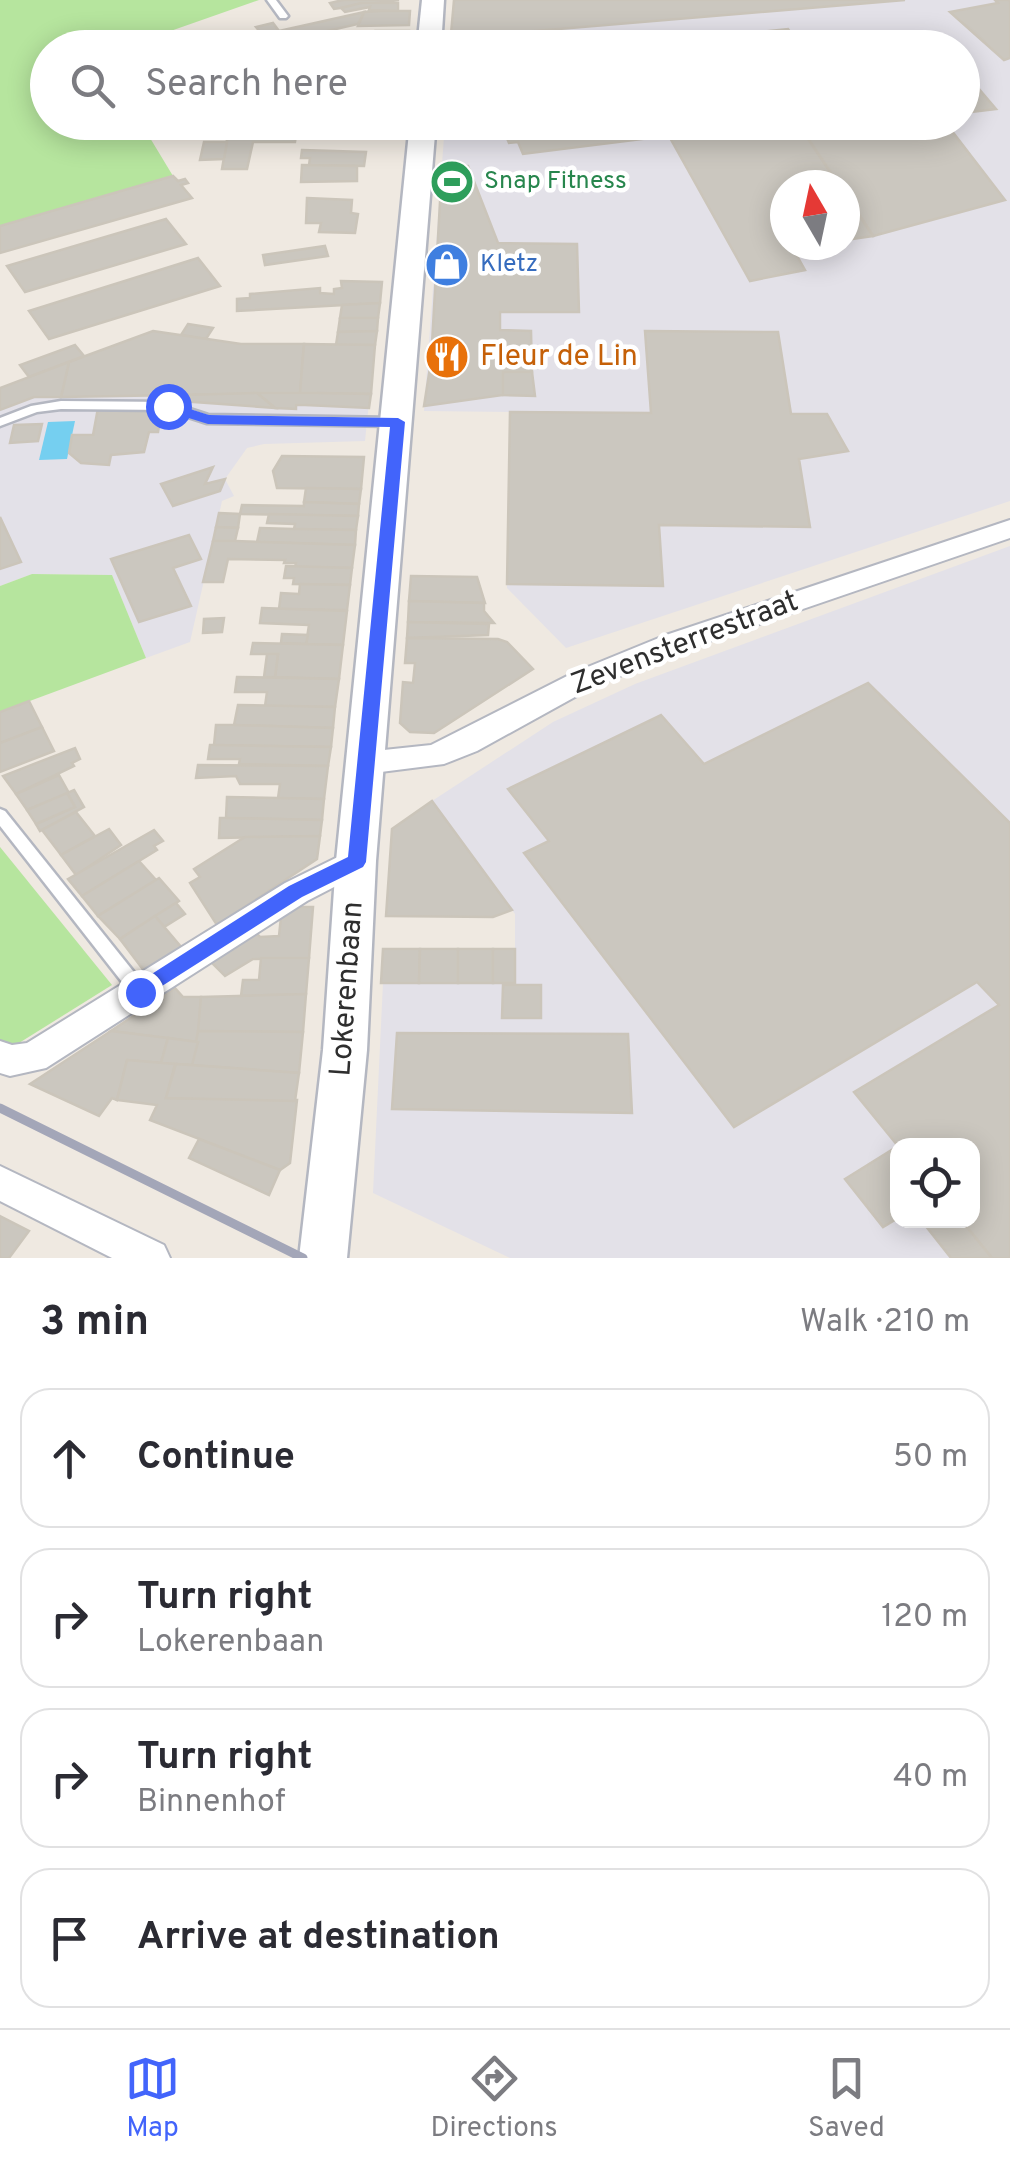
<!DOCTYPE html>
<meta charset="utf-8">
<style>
:root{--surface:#fff;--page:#f7f7f7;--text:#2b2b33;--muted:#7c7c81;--line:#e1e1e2;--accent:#4264fb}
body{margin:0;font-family:Overpass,sans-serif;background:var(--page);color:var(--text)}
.controls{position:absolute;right:30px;bottom:30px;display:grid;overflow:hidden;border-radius:20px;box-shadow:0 5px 25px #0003}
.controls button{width:90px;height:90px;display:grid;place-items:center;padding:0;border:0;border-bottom:2px solid var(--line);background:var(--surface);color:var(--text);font:50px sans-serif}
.compass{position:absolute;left:770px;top:170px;width:90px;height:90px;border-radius:50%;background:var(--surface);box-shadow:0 5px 25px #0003;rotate:351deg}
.stop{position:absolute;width:30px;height:30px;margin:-22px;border:8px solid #4264fb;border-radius:50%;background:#fff}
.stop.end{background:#4264fb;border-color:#fff;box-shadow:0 2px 10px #0008}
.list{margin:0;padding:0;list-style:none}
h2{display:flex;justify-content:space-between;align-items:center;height:130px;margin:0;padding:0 40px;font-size:42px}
h2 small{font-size:32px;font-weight:400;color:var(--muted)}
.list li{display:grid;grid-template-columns:65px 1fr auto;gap:30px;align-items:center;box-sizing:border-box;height:140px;margin:0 20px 20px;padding:0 20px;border:2px solid var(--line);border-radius:30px}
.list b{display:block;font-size:38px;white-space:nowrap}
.list p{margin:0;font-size:32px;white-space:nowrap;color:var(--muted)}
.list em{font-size:32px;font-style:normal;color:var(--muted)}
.icon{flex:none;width:55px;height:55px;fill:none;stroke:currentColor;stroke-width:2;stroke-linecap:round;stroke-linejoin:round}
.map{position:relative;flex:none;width:1010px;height:1258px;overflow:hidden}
.search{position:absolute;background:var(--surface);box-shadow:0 5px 25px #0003;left:30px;right:30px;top:30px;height:110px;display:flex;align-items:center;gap:25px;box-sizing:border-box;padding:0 35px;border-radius:55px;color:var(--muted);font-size:38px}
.sheet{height:770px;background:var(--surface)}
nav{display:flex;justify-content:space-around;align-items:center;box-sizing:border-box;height:140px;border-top:2px solid var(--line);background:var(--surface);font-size:28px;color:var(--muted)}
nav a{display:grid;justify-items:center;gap:5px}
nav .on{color:var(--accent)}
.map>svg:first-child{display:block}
.industrial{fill:#e3e1e8;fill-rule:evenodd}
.green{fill:#b6e59e}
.water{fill:#75cff0}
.building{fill:#cbc7bf;stroke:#cbc5ba;stroke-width:2.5}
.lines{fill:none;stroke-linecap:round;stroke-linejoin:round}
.service-casing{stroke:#b4b7c1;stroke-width:5}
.minor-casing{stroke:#b4b7c1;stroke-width:4}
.tertiary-casing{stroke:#b4b7c1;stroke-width:5}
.service{fill:#fff;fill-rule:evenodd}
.minor{fill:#fff;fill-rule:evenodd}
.tertiary{fill:#fff;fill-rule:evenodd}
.rail{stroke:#a3a6b8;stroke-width:9}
.route{fill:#4264fb}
.labels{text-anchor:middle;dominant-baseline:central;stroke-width:9;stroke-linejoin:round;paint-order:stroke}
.far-leisure-label{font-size:25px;fill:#27864d;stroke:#fff;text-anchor:start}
.far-shop-label{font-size:25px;fill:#366cbe;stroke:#fff;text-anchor:start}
.food-label{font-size:30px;fill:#c56008;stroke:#fff;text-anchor:start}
.street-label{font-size:30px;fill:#2e2e2e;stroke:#fff}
</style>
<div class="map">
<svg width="1010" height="1258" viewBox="0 0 1010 1258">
<rect width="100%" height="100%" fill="#efe9e1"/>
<g class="industrial">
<path d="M454,0h556v501l-444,147 -59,-60 3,-176 -86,-1 21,-288 517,-1v-74l-512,-1zM785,185h60v60h-60z"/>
<path d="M153,331l88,13 134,1 -10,96 -101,3 -17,4 -22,31 9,17 -12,5 -32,141 -44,16 -34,-83 -80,-1 -32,12v-198z"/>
<path d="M1010,546v712h-500l-137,-65 10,-210 132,-1v-68l-83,-113 121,-79 82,-38zM898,1146h74v74h-74z"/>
</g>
<g class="green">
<path d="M0,0h259l-134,47 -77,1v74l93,1 32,53 -173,50z"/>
<path d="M32,574l80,1 34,83 -146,54v-126z"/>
<path d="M0,847l112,138 -101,63 -11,-5z"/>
</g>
<path class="water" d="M75,421l-8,38 -28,1 9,-38z"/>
<g class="building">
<path d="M343,0h56l-65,9 -4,-6z"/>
<path d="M454,0h451l-442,37 -12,-3z"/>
<path d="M995,0h15v58l-6,2 -54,-48 48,-9z"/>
<path d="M361,3h37v8l-29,-1 1,-3 -25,5 -4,-4z"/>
<path d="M380,11h30l-1,14 -51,1 6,-14z"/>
<path d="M364,12l-6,12 -88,20 -14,-17 17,-4 6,8z"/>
<path d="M788,29l14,19h-55l-8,-14z"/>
<path d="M375,31h34l-1,7h-40l-29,7 -2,-3z"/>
<path d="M739,34l8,14 -108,-2 2,-1z"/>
<path d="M368,38h40l-1,10h-33v-4l-47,4z"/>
<path d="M962,69l34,40 -34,4z"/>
<path d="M319,122h51l-2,13 -50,-2z"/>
<path d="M500,122h184l6,11 -167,21 -5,-12 -9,1z"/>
<path d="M684,122h113l42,63h-54v60h23l-16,2 13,23 -55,11 -81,-145 21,-3z"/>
<path d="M797,122h148l60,78 -132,36 -28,-42v-9h-6z"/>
<path d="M228,134l68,1 -1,7h-42l-6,27h-25z"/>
<path d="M204,142h23l-3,17 -24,1z"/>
<path d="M302,150l64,2 -2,14 -55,-1 1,-7h-9z"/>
<path d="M302,165l55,1v15l-56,1z"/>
<path d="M468,166l30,77 79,1 2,68h-79v18l31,1 1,41h-29v23l-79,11 7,-45 11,-194z"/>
<path d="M173,176l5,5 7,-2 3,4 -7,2 11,13 -192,55v-27z"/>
<path d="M845,194l28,42 -28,4z"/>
<path d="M307,198l45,2 -1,13 7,1 -3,19 -36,-1 2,-9h-15z"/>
<path d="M166,219l20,25 -161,48 -18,-26z"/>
<path d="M325,246l3,10 -63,9 -2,-10z"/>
<path d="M198,258l22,28 -171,53 -20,-28z"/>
<path d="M341,281l41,1 -2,21 -143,8v-12l13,-1v-4l70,-6v5l14,1v-5l8,-1z"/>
<path d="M380,303l-2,15h-38l2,-13z"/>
<path d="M340,318h38l-1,13 -39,1z"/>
<path d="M188,324l25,4 -7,11 -25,-4z"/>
<path d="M153,331l88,13h63l-4,49 -239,4 8,-35z"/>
<path d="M377,331l-2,14h-39l2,-13z"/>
<path d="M645,331l133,1 13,82h36l21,37 -49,8 11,68 -151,-2 4,61 -156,-2 3,-172 141,1z"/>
<path d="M304,344l71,1 -4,49 -71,-1z"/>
<path d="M75,345l9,11 -55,21 -9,-12z"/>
<path d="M69,362l-8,35h-27l-34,13v-22z"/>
<path d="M503,372h29l3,24 -32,-1z"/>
<path d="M257,393h60l54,1 -2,14 -64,-3h-9v4l-21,-1z"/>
<path d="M257,393l18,15 -94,-7 1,-6z"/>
<path d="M98,408l55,2 -2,10h9l-2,12h-9l-5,20 -33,3 -2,10 -28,-2 -12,-10 3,-18h21z"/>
<path d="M42,424l-4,17 -28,2 4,-18z"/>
<path d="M282,456l82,1 -3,32 -84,-1 -4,-17z"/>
<path d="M213,467l-8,17 20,-5 -5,12 -47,15 -12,-22z"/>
<path d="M306,488l55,1 -2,15 -55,-2z"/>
<path d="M304,502l55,2 -1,12 -118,-2 2,-9 62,1z"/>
<path d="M219,513l21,1 -2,14 -22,-1z"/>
<path d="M269,514l89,2 -2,14 -62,-1 1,-5 -28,-1z"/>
<path d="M0,517l21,45 -21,7z"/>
<path d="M216,527l22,1 -3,13h-22z"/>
<path d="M260,528l34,1 62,1 -1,15 -98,-3z"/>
<path d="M189,535l12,24 -28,9 18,38 -52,16 -28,-63z"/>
<path d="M213,541h22l120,4 -3,23 -57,-1 1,-4h-12l1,-3 -57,-1 -5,23h-20z"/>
<path d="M286,566l66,2 -2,17 -57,-1 1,-6h-10z"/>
<path d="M411,576l66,1 8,26 -76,-2z"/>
<path d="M300,584l50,1 -3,25 -68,-1 2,-16 18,1z"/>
<path d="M409,601l75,2v8l10,12 -86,-1z"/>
<path d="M262,608l85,3 -4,34 -37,-1 3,-19 -49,-2z"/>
<path d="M224,618l-2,14 -19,1 1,-14z"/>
<path d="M408,622l81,2 -1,11 -81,3z"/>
<path d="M282,634l26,1 -2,9 -25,-1z"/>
<path d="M407,638l91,1 9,3 26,27 -99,64 -24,-1 -10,-9 3,-41 10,1 2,-20h-10z"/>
<path d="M253,643l90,2 -4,34 -64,-2 3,-23h-27z"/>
<path d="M267,654h11l-3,23h-11z"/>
<path d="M237,677l102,2 -4,28 -70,-1 2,-14h-32z"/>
<path d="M868,683l142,140v435h-18l-31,-38h11v-74h-74l-44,-54 145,-87 -22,-23 -243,145 -210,-274 25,-12 -41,-52 153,-74 43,49z"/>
<path d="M29,701l13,26 -42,16v-31z"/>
<path d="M238,705l97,2 -2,21 -99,-3z"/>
<path d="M216,725h18l99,3 -2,19 -117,-2z"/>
<path d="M42,727l12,24 -54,21v-29z"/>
<path d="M210,745h4l117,2 -3,19 -89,-2 1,-5h-32z"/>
<path d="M75,748l5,11 -8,4 2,3 -58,28 -13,-18z"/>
<path d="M198,765l130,1 -4,33 -46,-1 2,-14h-40l-4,-8 -40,2z"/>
<path d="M59,775l10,18 -42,17 -11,-16z"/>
<path d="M74,790l10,17 -44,24 -4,-7 39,-17 -8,-14z"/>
<path d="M67,793l8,14 -39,17 -9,-14z"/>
<path d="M227,797l97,2 -2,21 -96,-2z"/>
<path d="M432,801l80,109 -19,7 -107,-1 6,-87z"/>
<path d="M76,812l19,24 -34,19 -19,-25z"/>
<path d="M220,818h6l96,2 -2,16 -101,2z"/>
<path d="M109,829l12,16 -45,30 -15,-20z"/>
<path d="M154,830l9,11 -9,5 3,4 -75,46 -14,-17z"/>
<path d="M320,836l-3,23 -100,66 -27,-42 10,-6 -6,-8 51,-32z"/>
<path d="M139,861l17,19 -58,36 -16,-20z"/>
<path d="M159,878l20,23 -59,38 -22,-23z"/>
<path d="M176,903l9,11 -21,13 -9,-11z"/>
<path d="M300,907h13l-4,51 -56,1 -28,17 -14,-14 44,-30 5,5 19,-1 2,-19z"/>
<path d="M155,916l27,32 -37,24 -25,-33z"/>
<path d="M383,949h37l-1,34h-38z"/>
<path d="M458,949v34h-39l1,-34z"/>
<rect x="458" y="949" width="35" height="34"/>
<rect x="493" y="949" width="22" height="34"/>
<path d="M261,958h48l-3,36 -65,2 2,-16h16z"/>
<path d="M503,985h38v33h-39z"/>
<path d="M175,988l8,9h18l-3,45 -87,-11z"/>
<path d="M306,994l-3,38 -105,-1 3,-34z"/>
<path d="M111,1031l57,7 -7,25 -34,-3 -10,40 -5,-2 -13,18 -69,-32z"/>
<path d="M198,1031l105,1 -4,41 -107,-8z"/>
<path d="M397,1033l231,1 4,79 -240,-4z"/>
<path d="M168,1038l30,4 -6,23 -31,-2z"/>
<path d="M127,1060l48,4 -9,34 131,2 -7,63 -10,7 -130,-50 7,-15 -40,-5z"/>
<path d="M176,1064l123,9 -4,28 -129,-3z"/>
<path d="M199,1139l81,31 -11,25 -80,-37z"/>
<path d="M898,1146v72l-15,9 -38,-48z"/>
<path d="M0,1216l29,15 -20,27h-9z"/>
<path d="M921,1220h40l31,38h-41z"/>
</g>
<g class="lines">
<defs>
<g id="service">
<path d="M267,0h9l12,16 -2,2h-6z"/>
<path d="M61,401l107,1 40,13 189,3 6,4 -6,4 -190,-3 -40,-13 -106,-1 -24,3 -37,14v-8l31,-12z"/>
<path d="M0,809l5,2 140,175 2,5 -2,5 -6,2 -6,-2 -133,-170z"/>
</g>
<g id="minor">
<path d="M1010,520v18l-324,111 -93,38 -116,64 -33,13 -79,10 -10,-3 -5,-8 5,-8 10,-3 66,-7 142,-72 93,-38z"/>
<path d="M356,848l11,4 5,9 -5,9 -60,31 -261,167 -36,8 -10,-3v-32l12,4 15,-2 258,-160z"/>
<path d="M0,1166l164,79 6,13h-58l-112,-57z"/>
</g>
<g id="tertiary">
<path d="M422,0h22l-3,48h-24z"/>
<path d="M410,122h26l-60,739 -9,189 -20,208h-48l24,-208 13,-189z"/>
</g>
</defs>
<use href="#service" class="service-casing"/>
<use href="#minor" class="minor-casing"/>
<use href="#tertiary" class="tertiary-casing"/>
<use href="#service" class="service"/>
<use href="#minor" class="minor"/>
<use href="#tertiary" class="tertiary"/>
<path class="rail" d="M0,1108l303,150"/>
</g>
<path class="route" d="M168,402l41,13 189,3 7,4 -39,440 -3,5 -61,30 -162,103 -7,-2v-12l156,-100 59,-29 42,-430 -182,-3 -45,-14v-7z"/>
<defs>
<symbol id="stadium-disc" viewBox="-11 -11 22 22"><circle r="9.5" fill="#2e9e5b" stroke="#fff"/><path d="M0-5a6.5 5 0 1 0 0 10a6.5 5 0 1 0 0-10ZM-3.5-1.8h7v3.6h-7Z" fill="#fff"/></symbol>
<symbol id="shop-disc" viewBox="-11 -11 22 22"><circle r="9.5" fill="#3f7fe0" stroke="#fff"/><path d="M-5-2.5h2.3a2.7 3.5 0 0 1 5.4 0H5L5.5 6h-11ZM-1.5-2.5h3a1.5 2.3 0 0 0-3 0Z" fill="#fff"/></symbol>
<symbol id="restaurant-disc" viewBox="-11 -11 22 22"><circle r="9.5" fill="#e8710a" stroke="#fff"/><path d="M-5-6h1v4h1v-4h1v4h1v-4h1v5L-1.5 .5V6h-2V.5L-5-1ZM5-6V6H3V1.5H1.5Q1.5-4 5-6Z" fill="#fff"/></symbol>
</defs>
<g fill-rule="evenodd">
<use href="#stadium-disc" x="427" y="157" width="50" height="50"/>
<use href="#shop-disc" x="422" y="240" width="50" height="50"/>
<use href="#restaurant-disc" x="422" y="332" width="50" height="50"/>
</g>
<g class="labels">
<g class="far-leisure-label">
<text x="484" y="182">Snap Fitness</text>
</g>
<g class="far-shop-label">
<text x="480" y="265">Kletz</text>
</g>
<g class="food-label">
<text x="480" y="357">Fleur de Lin</text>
</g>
<g class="street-label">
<text transform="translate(685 644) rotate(-21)">Zevensterrestraat</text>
<text transform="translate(348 989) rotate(-86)">Lokerenbaan</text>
</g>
</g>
</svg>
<div class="controls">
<button><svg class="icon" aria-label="locate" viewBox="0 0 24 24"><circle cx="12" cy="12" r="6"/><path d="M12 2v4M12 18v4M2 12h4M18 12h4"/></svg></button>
</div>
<svg class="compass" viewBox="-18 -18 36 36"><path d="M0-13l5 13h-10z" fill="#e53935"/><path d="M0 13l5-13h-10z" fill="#7c7c81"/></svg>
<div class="stop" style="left:168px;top:406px"></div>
<div class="stop end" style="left:140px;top:992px"></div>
<div class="search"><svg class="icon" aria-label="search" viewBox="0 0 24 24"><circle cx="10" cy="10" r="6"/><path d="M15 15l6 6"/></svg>Search here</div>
</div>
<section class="sheet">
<h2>3 min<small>Walk · 210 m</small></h2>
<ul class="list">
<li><svg class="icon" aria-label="ahead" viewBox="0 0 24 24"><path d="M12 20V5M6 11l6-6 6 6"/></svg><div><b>Continue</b></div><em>50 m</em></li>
<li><svg class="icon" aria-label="right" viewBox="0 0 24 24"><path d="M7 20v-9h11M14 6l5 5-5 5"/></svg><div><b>Turn right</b><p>Lokerenbaan</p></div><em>120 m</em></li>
<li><svg class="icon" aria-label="right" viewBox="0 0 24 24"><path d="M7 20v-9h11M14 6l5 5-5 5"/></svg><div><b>Turn right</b><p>Binnenhof</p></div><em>40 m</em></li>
<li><svg class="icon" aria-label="arrive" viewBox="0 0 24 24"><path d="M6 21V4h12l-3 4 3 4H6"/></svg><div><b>Arrive at destination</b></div></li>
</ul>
</section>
<nav>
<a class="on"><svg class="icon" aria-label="map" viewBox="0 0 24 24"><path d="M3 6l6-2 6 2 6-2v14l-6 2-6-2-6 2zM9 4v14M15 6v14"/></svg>Map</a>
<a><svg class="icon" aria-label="directions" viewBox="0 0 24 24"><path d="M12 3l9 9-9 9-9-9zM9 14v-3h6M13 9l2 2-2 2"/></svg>Directions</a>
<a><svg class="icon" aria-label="saved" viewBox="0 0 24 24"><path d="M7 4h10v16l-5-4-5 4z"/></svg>Saved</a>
</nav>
